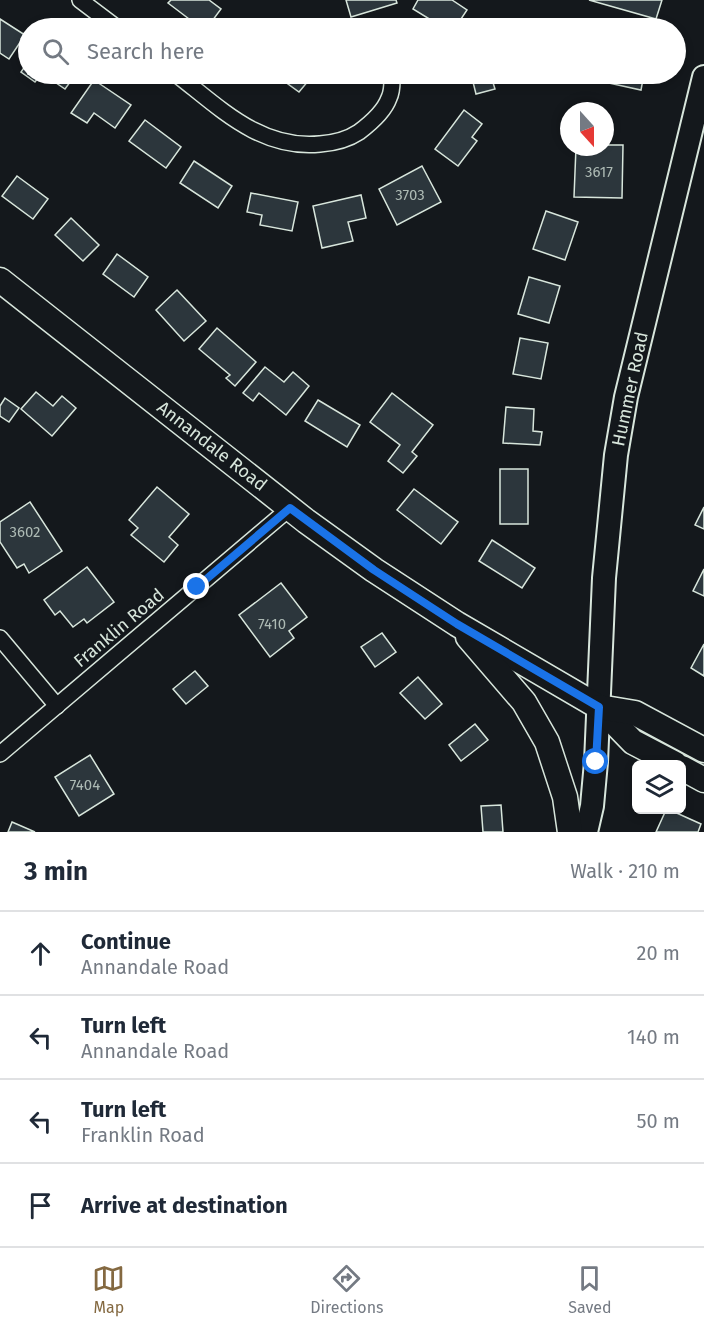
<!DOCTYPE html>
<meta charset="utf-8">
<style>
:root{--surface:#fff;--page:#f2f2f3;--text:#1f2937;--muted:#747a83;--line:#e0e1e3;--accent:#846941}
body{margin:0;font-family:"Fira Sans",sans-serif;background:var(--page);color:var(--text)}
.controls{position:absolute;right:18px;bottom:18px;display:grid;overflow:hidden;border-radius:9px;box-shadow:0 3px 9px #0003}
.controls button{width:54px;height:54px;display:grid;place-items:center;padding:0;border:0;border-bottom:2px solid var(--line);background:var(--surface);color:var(--text);font:30px sans-serif}
.compass{position:absolute;left:560px;top:102px;width:54px;height:54px;border-radius:50%;background:var(--surface);box-shadow:0 3px 9px #0003;rotate:159deg}
.stop{position:absolute;width:18px;height:18px;margin:-14px;border:4px solid #1a73e8;border-radius:50%;background:#fff}
.stop.end{background:#1a73e8;border-color:#fff;box-shadow:0 2px 6px #0008}
.list{margin:0;padding:0;list-style:none}
h2{display:flex;justify-content:space-between;align-items:center;height:78px;margin:0;padding:0 24px;font-size:26px}
h2 small{font-size:20px;font-weight:400;color:var(--muted)}
.list li{display:grid;grid-template-columns:39px 1fr auto;gap:18px;align-items:center;box-sizing:border-box;height:84px;padding:0 24px;border-top:2px solid var(--line)}
.list b{display:block;font-size:22px;white-space:nowrap}
.list p{margin:0;font-size:20px;white-space:nowrap;color:var(--muted)}
.list em{font-size:20px;font-style:normal;color:var(--muted)}
.icon{flex:none;width:33px;height:33px;fill:none;stroke:currentColor;stroke-width:2;stroke-linecap:round;stroke-linejoin:round}
.map{position:relative;flex:none;width:704px;height:832px;overflow:hidden}
.search{position:absolute;background:var(--surface);box-shadow:0 3px 9px #0003;left:18px;right:18px;top:18px;height:66px;display:flex;align-items:center;gap:15px;box-sizing:border-box;padding:0 21px;border-radius:33px;color:var(--muted);font-size:22px}
.sheet{height:414px;background:var(--surface)}
nav{display:flex;justify-content:space-around;align-items:center;box-sizing:border-box;height:84px;border-top:2px solid var(--line);background:var(--surface);font-size:16px;color:var(--muted)}
nav a{display:grid;justify-items:center;gap:3px}
nav .on{color:var(--accent)}
.map>svg:first-child{display:block}
.building{fill:#2c363c;stroke:#d8e6dc;stroke-width:1.5}
.lines{fill:none;stroke-linecap:round;stroke-linejoin:round}
.minor-casing{stroke:#d8e6dc;stroke-width:18}
.secondary-casing{stroke:#d8e6dc;stroke-width:26}
.primary-casing{stroke:#d8e6dc;stroke-width:27}
.minor{stroke:#14181c;stroke-width:15}
.secondary{stroke:#14181c;stroke-width:22}
.primary{stroke:#14181c;stroke-width:24}
.route{stroke:#1a73e8;stroke-width:8}
.labels{text-anchor:middle;dominant-baseline:central;stroke-width:4.5;stroke-linejoin:round;paint-order:stroke}
.number-label{font-size:15px;fill:#adbab4}
.street-label{font-size:18px;fill:#d8e6dc;stroke:#14181c}
</style>
<div class="map">
<svg width="704" height="832" viewBox="0 0 704 832">
<rect width="100%" height="100%" fill="#14181c"/>
<g class="building">
<path d="M171,0h38l12,9 -14,19h-6l-33,-25z"/>
<path d="M346,0h50l1,3 -46,14z"/>
<path d="M418,0h34l15,10 -12,18h-11l-31,-19z"/>
<path d="M589,0h73l-6,19z"/>
<path d="M0,19l25,16 -16,24 -9,-6z"/>
<path d="M234,20l12,8h-17z"/>
<path d="M28,62v12h13l-6,8 -14,-10z"/>
<path d="M43,74h33l-11,15z"/>
<path d="M290,74h24l-15,18 -15,-11z"/>
<path d="M471,74h29l-9,2 4,13 -19,5z"/>
<path d="M606,74h38l-3,16 -37,-8z"/>
<path d="M94,80l37,25 -16,23 -21,-15 -7,10 -16,-10z"/>
<path d="M464,110l18,14 -10,13 5,4 -19,25 -23,-17z"/>
<path d="M145,120l36,27 -15,21 -37,-27z"/>
<path d="M605,145h18l-1,53 -48,-1 2,-50h29z"/>
<path d="M194,161l38,25 -14,22 -38,-25z"/>
<path d="M422,166l19,36 -44,23 -18,-36z"/>
<path d="M17,176l31,23 -15,20 -31,-23z"/>
<path d="M251,193l47,9 -6,29 -32,-6 2,-10 -15,-3z"/>
<path d="M361,195l5,23 -18,4 5,19 -31,7 -9,-42z"/>
<path d="M546,211l32,11 -13,38 -32,-11z"/>
<path d="M71,218l28,27 -16,16 -28,-26z"/>
<path d="M117,254l31,23 -14,20 -31,-23z"/>
<path d="M529,277l31,9 -11,37 -31,-9z"/>
<path d="M177,290l29,31 -22,20 -28,-31z"/>
<path d="M217,328l39,34 -21,24 -9,-8 4,-3 -31,-26z"/>
<path d="M520,338l28,5 -7,36 -28,-5z"/>
<path d="M265,367l19,15 9,-10 16,14 -23,29 -27,-22 -6,8 -10,-8z"/>
<path d="M36,392l17,14 9,-10 14,12 -24,28 -31,-27z"/>
<path d="M392,393l41,32 -21,27 5,4 -14,17 -15,-12 12,-16 -30,-23z"/>
<path d="M5,398l14,10 -10,14 -9,-6v-10z"/>
<path d="M318,400l42,25 -13,22 -42,-26z"/>
<path d="M506,407l28,2 -1,22 9,1 -2,13 -37,-2z"/>
<rect x="500" y="469" width="28" height="55"/>
<path d="M157,487l32,27 -20,23 9,8 -14,17 -33,-27 7,-7 -9,-8z"/>
<path d="M414,489l44,33 -17,22 -44,-34z"/>
<path d="M30,502l32,49 -33,22 -5,-9 -7,4 -17,-26v-20z"/>
<path d="M704,507v22l-9,-4z"/>
<path d="M492,540l43,28 -13,20 -43,-27z"/>
<path d="M87,567l27,35 -27,21 -3,-4 -11,8 -13,-16 -5,4 -11,-15z"/>
<path d="M704,569v27l-11,-5z"/>
<path d="M281,583l26,34 -18,14 5,7 -24,19 -31,-42z"/>
<path d="M382,633l14,19 -21,15 -14,-20z"/>
<path d="M704,644v32l-13,-8z"/>
<path d="M195,671l13,15 -22,18 -13,-15z"/>
<path d="M418,677l24,27 -17,15 -25,-26z"/>
<path d="M475,724l13,16 -27,21 -12,-16z"/>
<path d="M90,755l24,39 -35,22 -24,-39z"/>
<path d="M501,805l2,27h-20l-2,-26z"/>
<path d="M666,810h4l31,14 -3,8h-42z"/>
<path d="M12,822l23,10h-27z"/>
</g>
<g class="lines">
<defs>
<g id="minor">
<path d="M80,0l37,28"/>
<path d="M176,74c43,33 84,76 144,70 14,-1 27,-4 39,-12 12,-9 25,-20 30,-34 3,-6 3,-13 3,-18"/>
<path d="M0,638l57,68"/>
<path d="M0,754l290,-246"/>
</g>
<path id="secondary" d="M586,832l6,-26 4,-44 8,-184 12,-123 10,-58 78,-320"/>
<g id="primary">
<path d="M0,280l306,241 68,49 83,54 142,83 34,35 42,22"/>
<path d="M468,637l56,65 23,40 18,55 5,35"/>
<path d="M599,707l36,6 69,37"/>
<path d="M682,768l22,12"/>
</g>
</defs>
<use href="#minor" class="minor-casing"/>
<use href="#secondary" class="secondary-casing"/>
<use href="#primary" class="primary-casing"/>
<use href="#minor" class="minor"/>
<use href="#secondary" class="secondary"/>
<use href="#primary" class="primary"/>
</g>
<g class="lines">
<path class="route" d="M197,587l93,-79 84,62 83,54 142,83 -3,55"/>
</g>
<g class="labels">
<g class="number-label">
<text x="599" y="172">3617</text>
<text x="410" y="195">3703</text>
<text x="25" y="532">3602</text>
<text x="272" y="624">7410</text>
<text x="85" y="785">7404</text>
</g>
<g class="street-label">
<text transform="translate(630 389) rotate(-78)">Hummer Road</text>
<text transform="translate(212 446) rotate(38)">Annandale Road</text>
<text transform="translate(119 628) rotate(-40)">Franklin Road</text>
</g>
</g>
</svg>
<div class="controls">
<button><svg class="icon" aria-label="layers" viewBox="0 0 24 24"><path d="M12 4l9 5-9 5-9-5zM3 14l9 5 9-5"/></svg></button>
</div>
<svg class="compass" viewBox="-18 -18 36 36"><path d="M0-13l5 13h-10z" fill="#e53935"/><path d="M0 13l5-13h-10z" fill="#747a83"/></svg>
<div class="stop" style="left:596px;top:762px"></div>
<div class="stop end" style="left:197px;top:587px"></div>
<div class="search"><svg class="icon" aria-label="search" viewBox="0 0 24 24"><circle cx="10" cy="10" r="6"/><path d="M15 15l6 6"/></svg>Search here</div>
</div>
<section class="sheet">
<h2>3 min<small>Walk · 210 m</small></h2>
<ul class="list">
<li><svg class="icon" aria-label="ahead" viewBox="0 0 24 24"><path d="M12 20V5M6 11l6-6 6 6"/></svg><div><b>Continue</b><p>Annandale Road</p></div><em>20 m</em></li>
<li><svg class="icon" aria-label="left" viewBox="0 0 24 24"><path d="M17 20v-9H6M10 6l-5 5 5 5"/></svg><div><b>Turn left</b><p>Annandale Road</p></div><em>140 m</em></li>
<li><svg class="icon" aria-label="left" viewBox="0 0 24 24"><path d="M17 20v-9H6M10 6l-5 5 5 5"/></svg><div><b>Turn left</b><p>Franklin Road</p></div><em>50 m</em></li>
<li><svg class="icon" aria-label="arrive" viewBox="0 0 24 24"><path d="M6 21V4h12l-3 4 3 4H6"/></svg><div><b>Arrive at destination</b></div></li>
</ul>
</section>
<nav>
<a class="on"><svg class="icon" aria-label="map" viewBox="0 0 24 24"><path d="M3 6l6-2 6 2 6-2v14l-6 2-6-2-6 2zM9 4v14M15 6v14"/></svg>Map</a>
<a><svg class="icon" aria-label="directions" viewBox="0 0 24 24"><path d="M12 3l9 9-9 9-9-9zM9 14v-3h6M13 9l2 2-2 2"/></svg>Directions</a>
<a><svg class="icon" aria-label="saved" viewBox="0 0 24 24"><path d="M7 4h10v16l-5-4-5 4z"/></svg>Saved</a>
</nav>
